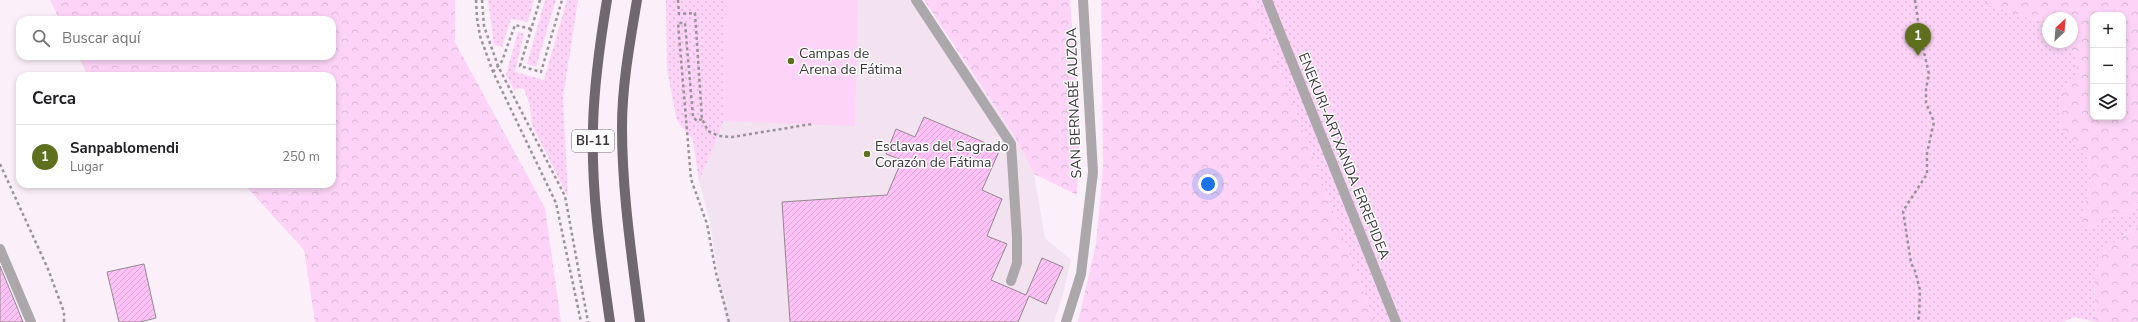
<!DOCTYPE html>
<html lang="es">
<meta charset="utf-8">
<style>
:root{--surface:#fff;--page:#f6f6f6;--text:#202124;--muted:#757577;--line:#e0e0e0;--accent:#5e701e}
body{margin:0;font-family:"Nunito Sans",sans-serif;background:var(--page);color:var(--text)}
.controls{position:absolute;right:12px;top:12px;display:grid;overflow:hidden;border-radius:8px;box-shadow:0 2px 6px #0003}
.controls button{width:36px;height:36px;display:grid;place-items:center;padding:0;border:0;border-bottom:1px solid var(--line);background:var(--surface);color:var(--text);font:20px sans-serif}
.compass{position:absolute;left:2042px;top:12px;width:36px;height:36px;border-radius:50%;background:var(--surface);box-shadow:0 2px 6px #0003;rotate:26deg}
.you{position:absolute;left:1208px;top:184px;width:14px;height:14px;margin:-10px;border:3px solid #fff;border-radius:50%;background:#1a73e8;box-shadow:0 0 0 6px #1a73e833}
.badge{display:grid;place-items:center;width:26px;height:26px;border-radius:50%;background:var(--accent);color:#fff;font-size:13px;font-weight:700}
.pin{position:absolute;translate:-50% -33px;filter:drop-shadow(0 1px 2px #0008)}
.pin::after{content:'';position:absolute;top:21px;width:14px;height:12px;background:inherit;clip-path:polygon(0 0,100% 0,50% 100%)}
.list{margin:0;padding:0;list-style:none}
h2{display:flex;justify-content:space-between;align-items:center;height:52px;margin:0;padding:0 16px;font-size:17px}
h2 small{font-size:13px;font-weight:400;color:var(--muted)}
.list li{display:grid;grid-template-columns:26px 1fr auto;gap:12px;align-items:center;box-sizing:border-box;height:64px;padding:0 16px;border-top:1px solid var(--line)}
.list b{display:block;font-size:15px;white-space:nowrap}
.list p{margin:0;font-size:13px;white-space:nowrap;color:var(--muted)}
.list em{font-size:13px;font-style:normal;color:var(--muted)}
.icon{flex:none;width:22px;height:22px;fill:none;stroke:currentColor;stroke-width:2;stroke-linecap:round;stroke-linejoin:round}
.map{position:relative;flex:none;width:2138px;height:322px;overflow:hidden}
.search{position:absolute;background:var(--surface);box-shadow:0 2px 6px #0003;left:16px;top:16px;width:320px;height:44px;display:flex;align-items:center;gap:10px;box-sizing:border-box;padding:0 14px;border-radius:12px;color:var(--muted);font-size:15px}
.panel{position:absolute;background:var(--surface);box-shadow:0 2px 6px #0003;left:16px;top:72px;width:320px;height:116px;border-radius:12px}
.map>svg:first-child{display:block}
.built{fill:#f3e2f0}
.grass{fill:url(#grass-dots)}
.forest{fill:url(#forest-crowns);fill-rule:evenodd}
.garden{fill:#fdd4f7}
.building{fill:url(#building-hatch);stroke:#928990}
.lines{fill:none;stroke-linecap:round;stroke-linejoin:round}
.path{stroke:#999298;stroke-width:2.5;stroke-dasharray:3 3;stroke-linecap:butt}
.service{stroke:#aba7ab;stroke-width:10}
.pedestrian{stroke:#aba7ab;stroke-width:10}
.minor{stroke:#aba7ab;stroke-width:10}
.tertiary{stroke:#aba7ab;stroke-width:10}
.primary{stroke:#6f686e;stroke-width:10}
.poi-dot{fill:#5e701e;stroke:#fff;stroke-width:1.5}
.labels{text-anchor:middle;dominant-baseline:central;stroke-width:3;stroke-linejoin:round;paint-order:stroke}
.shield{fill:#fff;stroke:#747274;stroke-width:1}
.shield-label{font-size:13px;font-weight:bold;fill:#393538}
.poi-label{font-size:14px;fill:#393538;stroke:#fff;text-anchor:start}
.street-label{font-size:14px;fill:#393538;stroke:#fff}
</style>
<div class="map">
<svg width="2138" height="322" viewBox="0 0 2138 322">
<defs>
<pattern id="grass-dots" width="8" height="8" patternUnits="userSpaceOnUse"><rect width="8" height="8" fill="#fdd4f7"/><path d="M2 2h.1M6 6h.1" fill="none" stroke="#dab7d4" stroke-width="1.8" stroke-linecap="round"/></pattern>
<pattern id="forest-crowns" width="20" height="18" patternUnits="userSpaceOnUse"><rect width="20" height="18" fill="#fdd4f7"/><path d="M2 6a3 3 0 1 1 6 0M12 15a3 3 0 1 1 6 0" fill="none" stroke="#dab7d4"/></pattern>
<pattern id="building-hatch" width="6" height="6" patternUnits="userSpaceOnUse"><rect width="6" height="6" fill="#ffc1f6"/><path d="M-1 1l2-2M0 6l6-6M5 7l2-2" fill="none" stroke="#dba6d4"/></pattern>
</defs>
<rect width="100%" height="100%" fill="#fbf0f9"/>
<path class="built" d="M726,0h195l93,135 20,39 11,64 26,22 -9,37 -8,25h-328l-17,-104 -10,-37 25,-60z"/>
<g class="grass">
<path d="M488,0h46l-6,22 -17,-3 -9,28 -8,-2z"/>
<path d="M545,0h11l-20,67 -9,-3z"/>
<path d="M567,0h11l-15,97 5,100 -36,-72 -2,-19 -6,-17 -6,-1 -4,2 -8,-15 12,-43 6,2 -9,38 29,8z"/>
<path d="M666,0h60l-2,121 -25,60 -6,-41 -16,-19 -10,-51z"/>
<path d="M1253,0h741l-9,4 55,17 8,7v14h17l13,15 -3,20 -15,16 -1,32 29,34 3,21 -11,46 16,1 12,-11 21,-1 9,-14v26l-14,8 -30,40 1,47 -21,-5 -11,5h-689l-20,-57z"/>
</g>
<g class="forest">
<path d="M50,0h405v42l90,166 16,114h-246l-11,-72 -60,-66h88v-108h-244l-10,-20h254v-36h-272z"/>
<path d="M924,0h146l10,123 -3,72 -43,-21 -20,-39z"/>
<path d="M1101,0h152l101,265 20,57h-296l18,-78 7,-76z"/>
<path d="M1994,0h144v201l-9,14 -21,1 -12,11 -16,-1 11,-46 -3,-21 -29,-34 1,-32 15,-16 3,-20 -13,-15h7v-24h-24v10l-8,-7 -56,-17zM2093,15h30v102h-30z"/>
<path d="M2138,227v95h-43l-1,-47 6,-24z"/>
</g>
<path class="garden" d="M726,0h132l-3,126 -131,-5z"/>
<g class="building">
<path d="M924,117l76,32 -18,41 20,9 -15,37 20,8 -16,36 35,15 16,-37 21,9 -17,37 -17,-8 -11,26h-228l-8,-120 105,-7 15,-35 -16,-6 10,-25 19,8z"/>
<path d="M144,264l12,54 -16,4h-21l-12,-50z"/>
<path d="M0,266l17,41 6,15h-23z"/>
</g>
<g class="lines">
<g class="path">
<path d="M476,0l1,18 3,18 13,36 63,131 25,119"/>
<path d="M482,0l2,26 14,40 67,130 23,126"/>
<path d="M540,0l-20,66 21,6 21,-72"/>
<path d="M678,0l1,14 16,-1 7,106 6,12 11,5 13,1 80,-13"/>
<path d="M1915,0l5,35 9,39 -3,15v14l8,19 -7,31v21l-24,37 8,52 4,8 5,19 -1,27 -2,5"/>
<path d="M493,72l9,-11 13,-36 16,4"/>
<path d="M702,119l-5,2 -4,-4 -8,-94h-7l13,156 16,45 9,49 13,49"/>
<path d="M0,164l48,105 16,43v10"/>
</g>
<path class="service" d="M916,0l95,144 6,93v26l-6,18"/>
<path class="pedestrian" d="M0,249l31,73"/>
<path class="minor" d="M1066,322l15,-48 12,-102 -10,-172"/>
<path class="tertiary" d="M1267,0l129,322"/>
<g class="primary">
<path d="M607,0c-7,42 -13,85 -14,127 -2,65 8,131 17,195"/>
<path d="M637,0c-7,42 -15,85 -15,127 0,66 10,130 18,195"/>
</g>
</g>
<g class="poi-dot">
<circle cx="791" cy="61" r="4"/>
<circle cx="867" cy="154" r="4"/>
</g>
<g class="labels">
<rect class="shield" x="572" y="130" width="42" height="22" rx="3"/>
<g class="shield-label">
<text x="593" y="141">BI-11</text>
</g>
<g class="poi-label">
<text x="799" y="53">Campas de<tspan x="799" dy="16">Arena de Fátima</tspan></text>
<text x="875" y="146">Esclavas del Sagrado<tspan x="875" dy="16">Corazón de Fátima</tspan></text>
</g>
<g class="street-label">
<text transform="translate(1074 103) rotate(-92)">SAN BERNABÉ AUZOA</text>
<text transform="translate(1344 156) rotate(68)">ENEKURI-ARTXANDA ERREPIDEA</text>
</g>
</g>
</svg>
<div class="controls">
<button>+</button>
<button>−</button>
<button><svg class="icon" aria-label="layers" viewBox="0 0 24 24"><path d="M12 4l9 5-9 5-9-5zM3 14l9 5 9-5"/></svg></button>
</div>
<svg class="compass" viewBox="-18 -18 36 36"><path d="M0-13l5 13h-10z" fill="#e53935"/><path d="M0 13l5-13h-10z" fill="#757577"/></svg>
<div class="you"></div>
<div class="pin badge" style="left:1918px;top:56px">1</div>
<div class="search"><svg class="icon" aria-label="search" viewBox="0 0 24 24"><circle cx="10" cy="10" r="6"/><path d="M15 15l6 6"/></svg>Buscar aquí</div>
<section class="panel">
<h2>Cerca<small></small></h2>
<ul class="list">
<li><span class="badge">1</span><div><b>Sanpablomendi</b><p>Lugar</p></div><em>250 m</em></li>
</ul>
</section>
</div>
